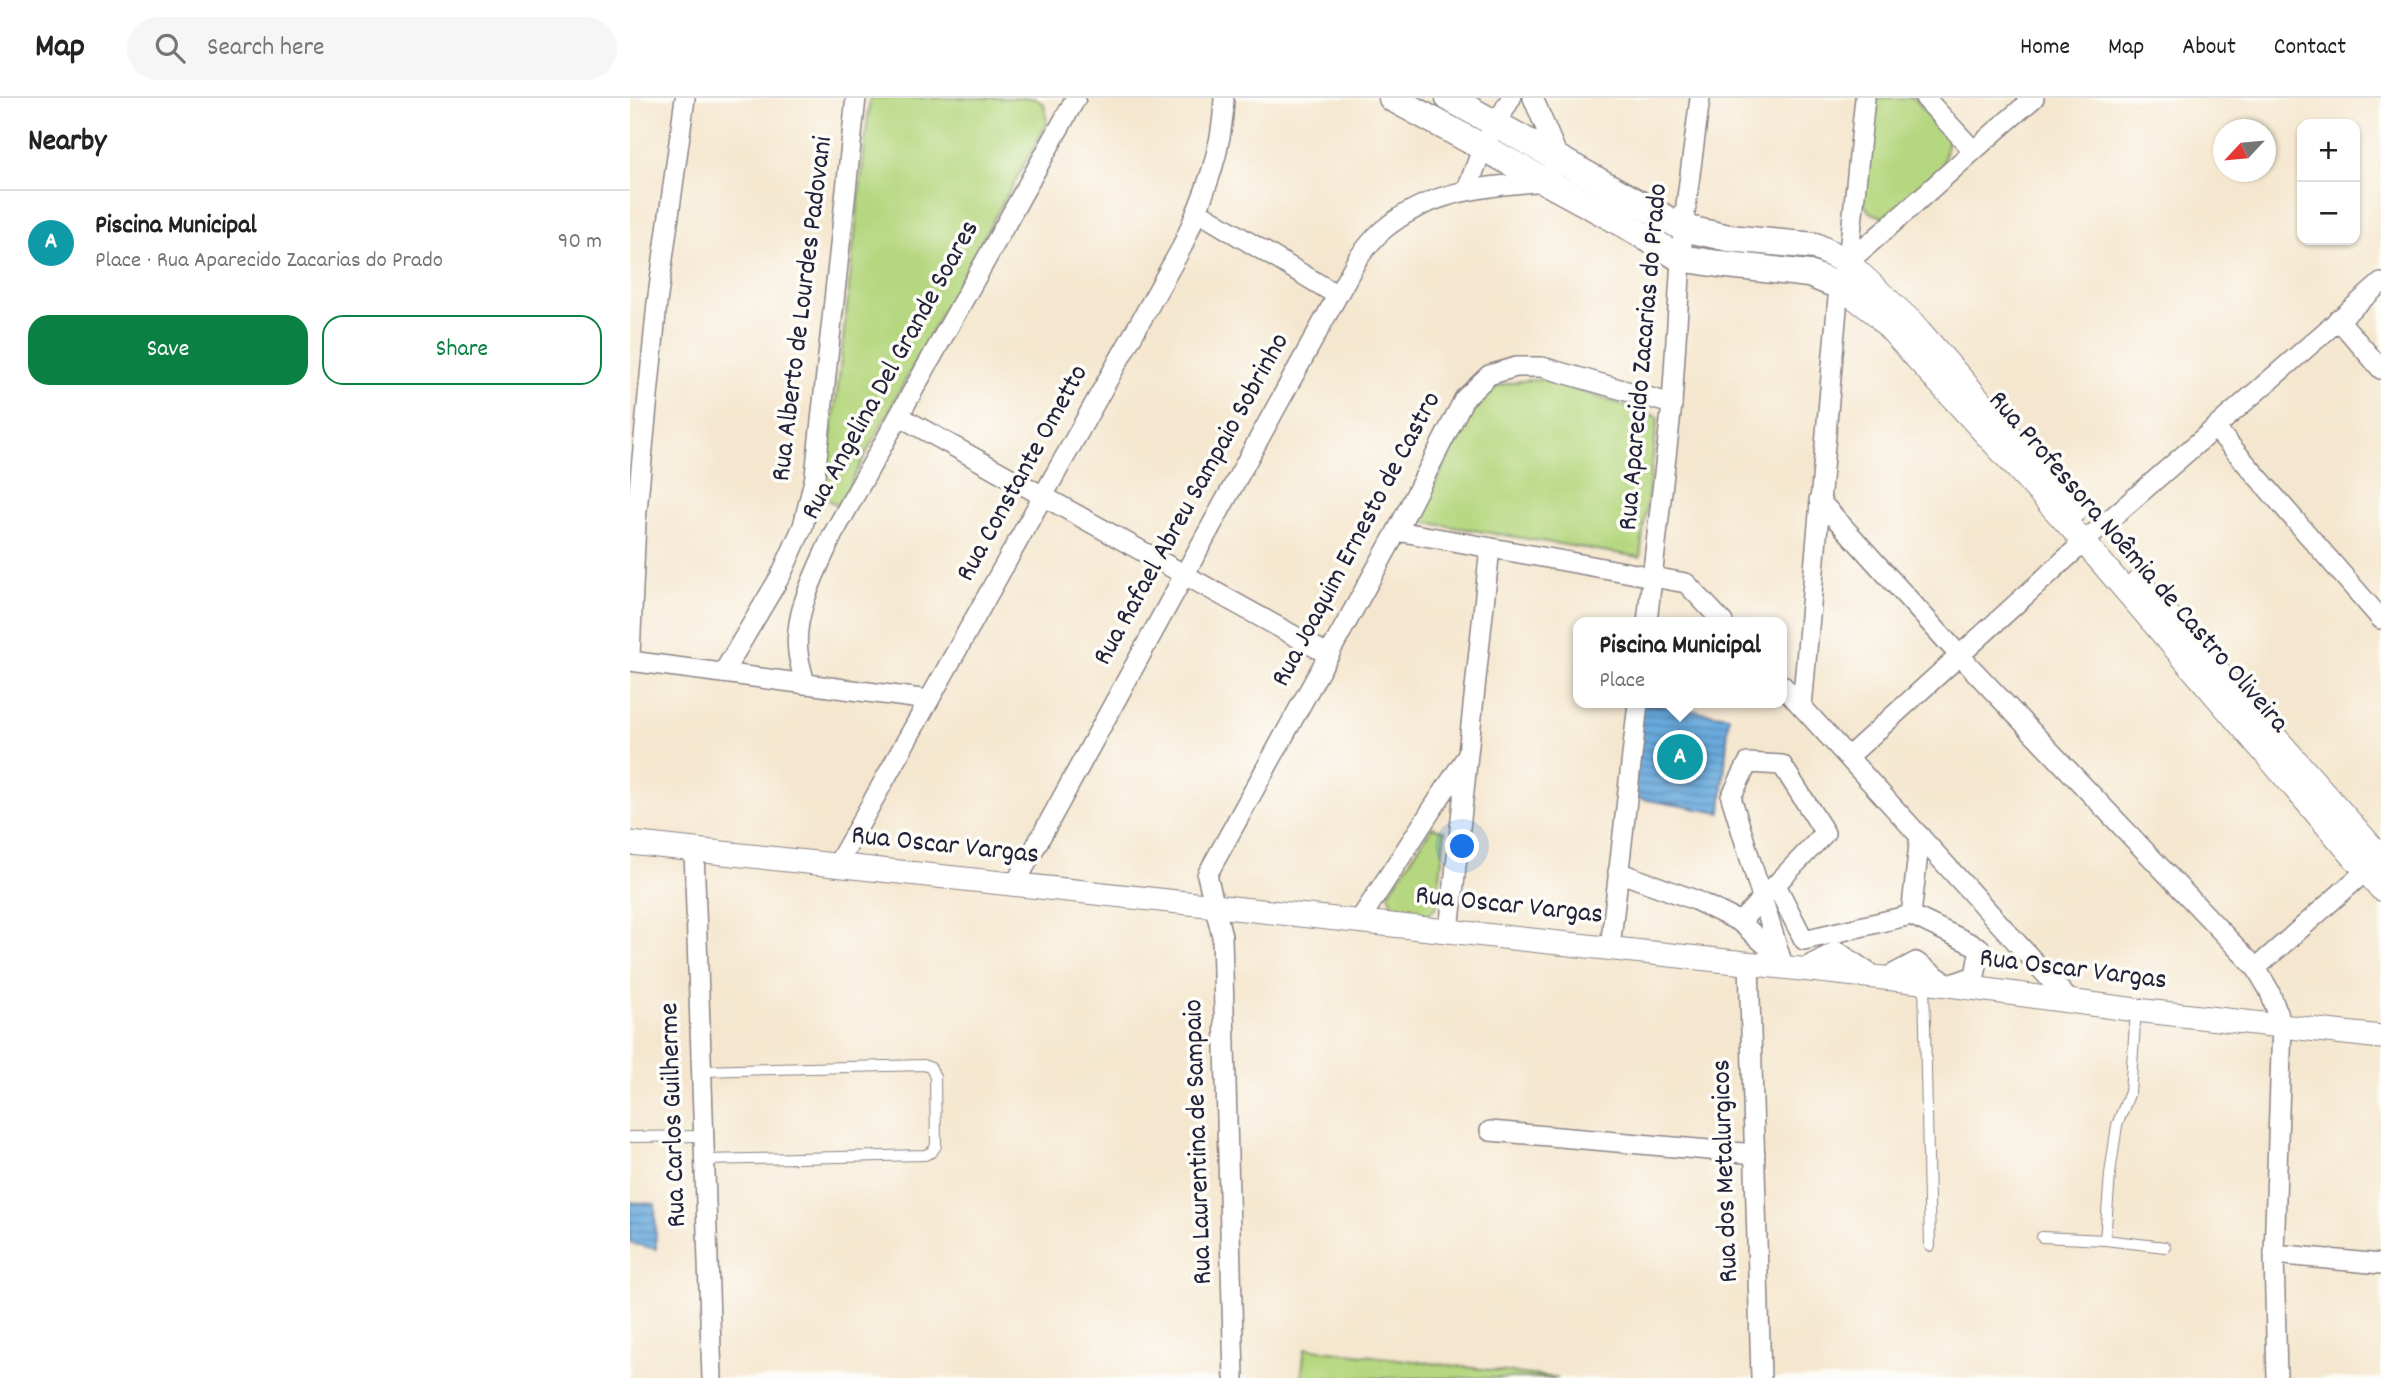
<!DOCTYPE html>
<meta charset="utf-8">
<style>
:root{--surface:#fff;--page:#f6f6f6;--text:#222;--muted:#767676;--line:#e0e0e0;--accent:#0b8043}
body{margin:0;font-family:Dekko,sans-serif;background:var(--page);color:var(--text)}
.controls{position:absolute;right:21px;top:21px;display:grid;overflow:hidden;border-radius:14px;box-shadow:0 2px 5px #0004}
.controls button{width:63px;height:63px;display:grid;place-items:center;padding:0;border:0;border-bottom:2px solid var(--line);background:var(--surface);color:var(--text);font:35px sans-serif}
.compass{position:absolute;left:1583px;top:21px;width:63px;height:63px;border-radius:50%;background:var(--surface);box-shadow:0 2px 5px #0004;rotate:244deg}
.you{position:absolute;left:833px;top:749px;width:24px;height:24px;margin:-18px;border:5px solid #fff;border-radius:50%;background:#1a73e8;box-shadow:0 0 0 10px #1a73e833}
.badge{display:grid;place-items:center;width:46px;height:46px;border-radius:50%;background:var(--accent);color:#fff;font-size:23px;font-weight:700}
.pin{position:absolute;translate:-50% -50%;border:4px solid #fff;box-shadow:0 2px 7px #0006}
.popup{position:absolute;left:943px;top:519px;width:214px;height:91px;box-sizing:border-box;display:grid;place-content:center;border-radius:14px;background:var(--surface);filter:drop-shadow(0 2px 5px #0005);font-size:23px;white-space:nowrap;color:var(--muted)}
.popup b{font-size:26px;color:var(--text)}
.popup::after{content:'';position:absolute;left:50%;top:100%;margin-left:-14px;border:14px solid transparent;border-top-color:var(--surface)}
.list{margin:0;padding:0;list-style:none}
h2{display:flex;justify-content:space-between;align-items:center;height:91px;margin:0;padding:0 28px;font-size:30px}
h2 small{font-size:23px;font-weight:400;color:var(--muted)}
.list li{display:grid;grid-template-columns:46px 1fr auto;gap:21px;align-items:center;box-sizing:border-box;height:105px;padding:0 28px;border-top:2px solid var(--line)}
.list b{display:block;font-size:26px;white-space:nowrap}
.list p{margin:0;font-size:23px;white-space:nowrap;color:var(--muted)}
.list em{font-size:23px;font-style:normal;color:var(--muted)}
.actions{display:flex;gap:14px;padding:21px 28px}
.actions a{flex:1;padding:16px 0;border:2px solid var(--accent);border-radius:21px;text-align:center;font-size:24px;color:var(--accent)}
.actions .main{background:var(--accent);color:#fff}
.icon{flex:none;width:38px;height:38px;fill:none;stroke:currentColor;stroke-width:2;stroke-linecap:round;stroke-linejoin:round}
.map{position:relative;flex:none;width:1751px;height:1280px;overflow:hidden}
header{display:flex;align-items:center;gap:42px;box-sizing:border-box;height:98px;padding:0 35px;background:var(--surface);border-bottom:2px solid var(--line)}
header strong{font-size:33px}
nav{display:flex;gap:38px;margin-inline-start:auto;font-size:24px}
.search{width:490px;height:63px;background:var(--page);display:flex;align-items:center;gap:18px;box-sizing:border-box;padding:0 24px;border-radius:38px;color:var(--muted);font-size:26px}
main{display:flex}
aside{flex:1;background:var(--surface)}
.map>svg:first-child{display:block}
.green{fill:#b5d77f;stroke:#6c7c5d;stroke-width:2}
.water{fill:url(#water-rules);stroke:#46668c;stroke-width:2}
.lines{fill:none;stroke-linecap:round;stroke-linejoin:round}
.service-casing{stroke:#8c8485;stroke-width:12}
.minor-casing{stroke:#8c8485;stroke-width:22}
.tertiary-casing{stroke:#8c8485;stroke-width:25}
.secondary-casing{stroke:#8c8485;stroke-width:29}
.service{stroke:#fff;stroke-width:10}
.minor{stroke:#fff;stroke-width:19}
.tertiary{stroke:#fff;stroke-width:23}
.secondary{stroke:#fff;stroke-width:26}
.labels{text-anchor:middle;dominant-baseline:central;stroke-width:7;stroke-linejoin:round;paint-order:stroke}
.street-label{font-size:28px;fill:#22223b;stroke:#fdfcf7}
</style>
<header>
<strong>Map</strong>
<div class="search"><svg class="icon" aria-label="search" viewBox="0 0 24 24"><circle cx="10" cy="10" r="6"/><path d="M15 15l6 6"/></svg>Search here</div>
<nav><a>Home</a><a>Map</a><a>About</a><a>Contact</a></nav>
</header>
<main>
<aside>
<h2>Nearby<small></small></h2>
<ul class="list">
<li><span class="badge" style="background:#0f9aa8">A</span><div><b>Piscina Municipal</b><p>Place · Rua Aparecido Zacarias do Prado</p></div><em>90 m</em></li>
</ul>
<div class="actions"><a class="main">Save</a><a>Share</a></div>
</aside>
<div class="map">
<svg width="1751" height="1280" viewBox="0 0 1751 1280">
<defs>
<pattern id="water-rules" width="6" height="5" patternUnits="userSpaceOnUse" patternTransform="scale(1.75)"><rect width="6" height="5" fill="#69aadd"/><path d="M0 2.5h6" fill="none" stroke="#568ab4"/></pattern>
</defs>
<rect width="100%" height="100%" fill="#fdfcf7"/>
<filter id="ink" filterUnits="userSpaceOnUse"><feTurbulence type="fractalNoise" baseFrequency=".0143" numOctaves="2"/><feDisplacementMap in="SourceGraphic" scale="14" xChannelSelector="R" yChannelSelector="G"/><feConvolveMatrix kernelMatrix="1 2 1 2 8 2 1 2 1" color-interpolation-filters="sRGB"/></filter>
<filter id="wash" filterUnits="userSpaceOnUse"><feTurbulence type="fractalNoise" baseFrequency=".00686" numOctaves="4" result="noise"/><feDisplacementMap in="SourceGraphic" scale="28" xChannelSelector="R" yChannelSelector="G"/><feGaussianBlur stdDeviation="1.57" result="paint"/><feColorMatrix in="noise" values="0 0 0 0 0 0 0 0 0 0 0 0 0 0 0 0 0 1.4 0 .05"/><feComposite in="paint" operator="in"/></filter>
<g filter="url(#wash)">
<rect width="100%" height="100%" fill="#f5e7cf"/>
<g class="green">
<path d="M240,0h164l10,6 3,20 -93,166 -116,216 -16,-10 16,-110z"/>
<path d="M1245,0h39l34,40 -6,31 -59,48 -14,-5 -7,-12z"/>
<path d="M914,281l114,38 -18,140 -223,-36 56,-114 25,-21 22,-5z"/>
<path d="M802,729l13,4 -8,75 -12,12 -29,-3 -7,-22z"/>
<path d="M675,1250l253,30h-257z"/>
</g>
<g class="water">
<path d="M1010,605l89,13 -8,97 -91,-16z"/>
<path d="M0,1104l25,2 1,45 -26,-6z"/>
</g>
</g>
<g filter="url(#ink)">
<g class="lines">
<defs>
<g id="service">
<path d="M1294,884l6,264"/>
<path d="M72,973l222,-6 7,3 4,9 1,69 -4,6 -7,3 -220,5"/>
<path d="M0,1039l74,-1"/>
<path d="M1412,1139l63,3 5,-66 7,-49 13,-33 6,-81"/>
<path d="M1475,1142l60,7"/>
</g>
<g id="minor">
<path d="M1295,0l47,51"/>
<path d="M837,91l16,-42 28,-49"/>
<path d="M567,113l140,84"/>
<path d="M1218,164c63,-53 123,-111 186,-164"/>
<path d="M1708,221l43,50"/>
<path d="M269,318l430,239"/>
<path d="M1586,331l165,190"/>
<path d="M1189,402l141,156 296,312 13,22 13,35 -8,229 3,124"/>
<path d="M767,433l289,52 37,39"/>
<path d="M1017,524l25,-218 11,-176 17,-130"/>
<path d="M0,557l6,-134 21,-218 28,-205"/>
<path d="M0,563l299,39"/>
<path d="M93,575l58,-98 22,-49 12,-50 41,-378"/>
<path d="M175,586c-2,-10 -6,-21 -7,-32 -5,-40 19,-81 34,-116l244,-438"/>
<path d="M1152,587l288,316"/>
<path d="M1172,609l37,-421 9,-24 17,-164"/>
<path d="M1218,659l236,-215 297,-259"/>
<path d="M64,752l18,528"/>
<path d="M207,767l345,-618c21,-50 41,-94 42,-149"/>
<path d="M988,774l77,28 45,22 39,35"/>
<path d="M385,786l343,-626c8,-9 15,-20 25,-28 48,-41 103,-43 163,-49l13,-22 -26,-61"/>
<path d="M1146,787l28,55 107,-25 69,33 -5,28 -26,9 -33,-23 -30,16"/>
<path d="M1281,817l9,-79"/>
<path d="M729,823l106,-162"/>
<path d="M1110,824c28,-30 57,-59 85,-89l-43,-68 -34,-2 -17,34 50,162"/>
<path d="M819,833l41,-383"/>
<path d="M980,850l28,-245"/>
<path d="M1119,865l12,415"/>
<path d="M1626,870l121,-107"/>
<path d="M1173,871l34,-18 38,26"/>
<path d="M860,1033l265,23"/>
<path d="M1644,1156l107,10"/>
<path d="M604,1280l-12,-442 -15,-61 190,-344 67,-132 25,-24 27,-8h26l130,37"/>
</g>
<g id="tertiary">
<path d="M1218,164l64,60 164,188"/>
<path d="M1209,188l37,28 208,228 297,347"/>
<path d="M1508,483l243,276"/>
<path d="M0,745l1319,142 187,25 245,27"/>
</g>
<g id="secondary">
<path d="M762,0l232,126 56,34 39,6 90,10 30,12"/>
<path d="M819,0l234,130 46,10 86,8 33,16"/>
</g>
</defs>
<use href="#service" class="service-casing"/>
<use href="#minor" class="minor-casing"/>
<use href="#tertiary" class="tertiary-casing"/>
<use href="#secondary" class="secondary-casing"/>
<use href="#service" class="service"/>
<use href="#minor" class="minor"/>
<use href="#tertiary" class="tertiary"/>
<use href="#secondary" class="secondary"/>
</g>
</g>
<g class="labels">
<g class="street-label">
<text transform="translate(174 211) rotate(-83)">Rua Alberto de Lourdes Padovani</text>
<text transform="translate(1015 259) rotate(-85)">Rua Aparecido Zacarias do Prado</text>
<text transform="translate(262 273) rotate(-61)">Rua Angelina Del Grande Soares</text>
<text transform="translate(394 376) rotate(-61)">Rua Constante Ometto</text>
<text transform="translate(563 402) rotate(-61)">Rua Rafael Abreu Sampaio Sobrinho</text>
<text transform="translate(728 442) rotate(-62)">Rua Joaquim Ernesto de Castro</text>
<text transform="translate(1507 465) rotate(49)">Rua Professora Noêmia de Castro Oliveira</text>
<text transform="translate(315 749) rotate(6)">Rua Oscar Vargas</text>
<text transform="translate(879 809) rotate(6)">Rua Oscar Vargas</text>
<text transform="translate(1443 873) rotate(7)">Rua Oscar Vargas</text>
<text transform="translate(45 1017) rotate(-92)">Rua Carlos Guilherme</text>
<text transform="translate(570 1044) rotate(-92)">Rua Laurentina de Sampaio</text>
<text transform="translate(1097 1073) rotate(-92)">Rua dos Metalurgicos</text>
</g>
</g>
</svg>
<div class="controls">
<button>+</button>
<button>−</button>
</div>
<svg class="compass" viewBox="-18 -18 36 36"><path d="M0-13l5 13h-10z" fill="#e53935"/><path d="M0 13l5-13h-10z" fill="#767676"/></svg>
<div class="you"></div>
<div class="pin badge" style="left:1050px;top:659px;background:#0f9aa8">A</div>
<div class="popup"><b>Piscina Municipal</b>Place</div>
</div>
</main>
